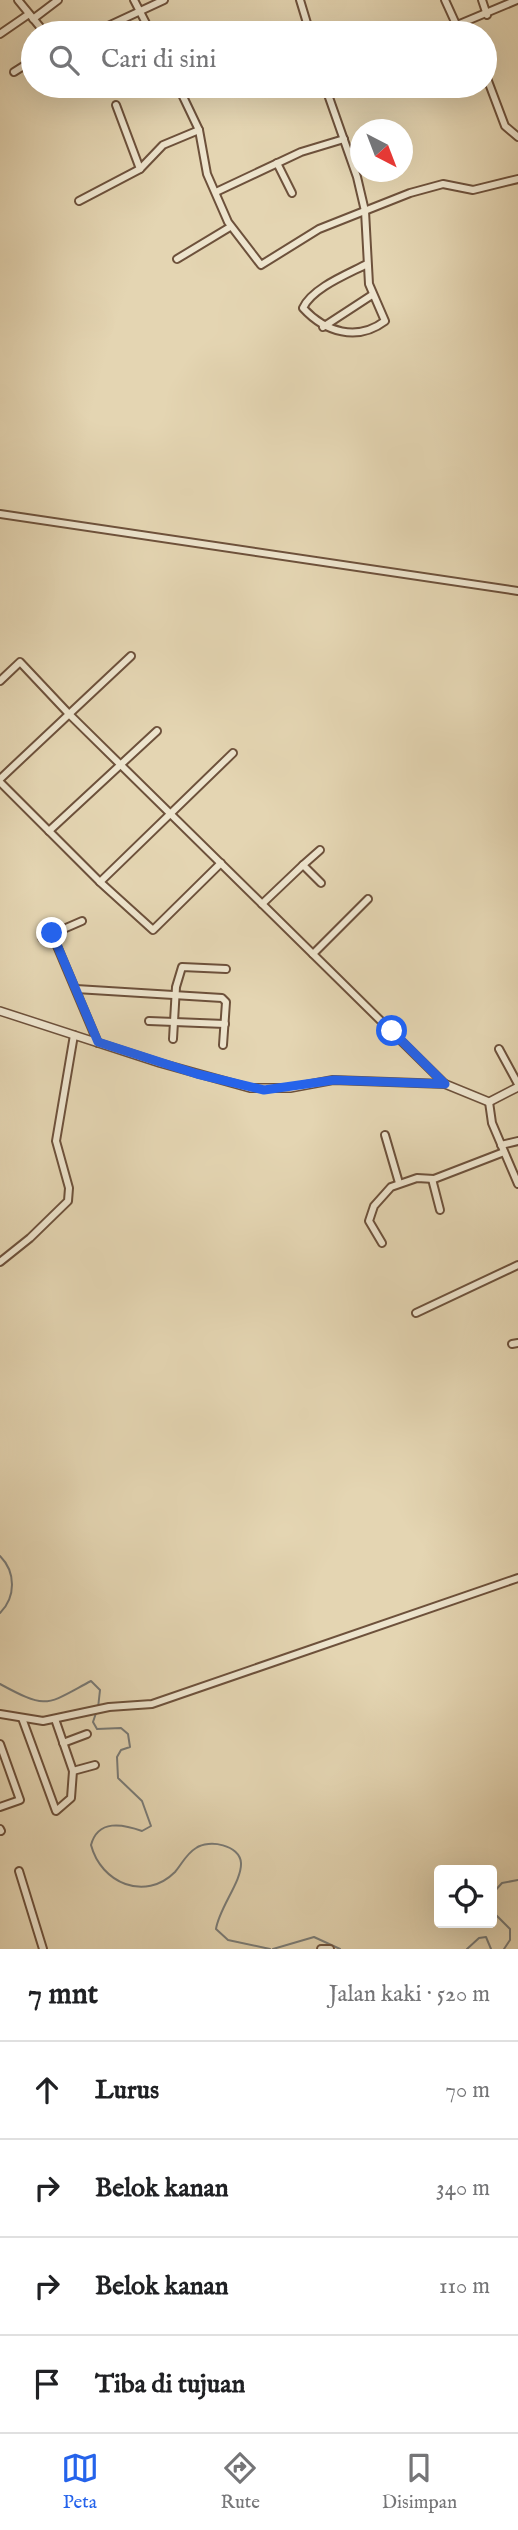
<!DOCTYPE html>
<html lang="id">
<meta charset="utf-8">
<style>
:root{--surface:#fff;--page:#f2f2f2;--text:#202124;--muted:#757577;--line:#e0e0e0;--accent:#2563eb}
body{margin:0;font-family:"IM FELL English",serif;background:var(--page);color:var(--text)}
.controls{position:absolute;right:21px;bottom:21px;display:grid;overflow:hidden;border-radius:7px;box-shadow:0 7px 28px #0002}
.controls button{width:63px;height:63px;display:grid;place-items:center;padding:0;border:0;border-bottom:2px solid var(--line);background:var(--surface);color:var(--text);font:35px sans-serif}
.compass{position:absolute;left:350px;top:119px;width:63px;height:63px;border-radius:50%;background:var(--surface);box-shadow:0 7px 28px #0002;rotate:138deg}
.stop{position:absolute;width:21px;height:21px;margin:-16px;border:5px solid #2563eb;border-radius:50%;background:#fff}
.stop.end{background:#2563eb;border-color:#fff;box-shadow:0 2px 7px #0008}
.list{margin:0;padding:0;list-style:none}
h2{display:flex;justify-content:space-between;align-items:center;height:91px;margin:0;padding:0 28px;font-size:30px}
h2 small{font-size:23px;font-weight:400;color:var(--muted)}
.list li{display:grid;grid-template-columns:46px 1fr auto;gap:21px;align-items:center;box-sizing:border-box;height:98px;padding:0 28px;border-top:2px solid var(--line)}
.list b{display:block;font-size:26px;white-space:nowrap}
.list em{font-size:23px;font-style:normal;color:var(--muted)}
.icon{flex:none;width:38px;height:38px;fill:none;stroke:currentColor;stroke-width:2;stroke-linecap:round;stroke-linejoin:round}
.map{position:relative;flex:none;width:518px;height:1949px;overflow:hidden}
.search{position:absolute;background:var(--surface);box-shadow:0 7px 28px #0002;left:21px;right:21px;top:21px;height:77px;display:flex;align-items:center;gap:18px;box-sizing:border-box;padding:0 24px;border-radius:38px;color:var(--muted);font-size:26px}
.sheet{height:483px;background:var(--surface)}
nav{display:flex;justify-content:space-around;align-items:center;box-sizing:border-box;height:98px;border-top:2px solid var(--line);background:var(--surface);font-size:19px;color:var(--muted)}
nav a{display:grid;justify-items:center;gap:4px}
nav .on{color:var(--accent)}
.map>svg:first-child{display:block}
.lines{fill:none;stroke-linecap:round;stroke-linejoin:round}
.stream{stroke:#797b77;stroke-width:2}
.minor-casing{stroke:#6d513b;stroke-width:10}
.tertiary-casing{stroke:#6d513b;stroke-width:10}
.minor{stroke:#ede4cd;stroke-width:6}
.tertiary{stroke:#ede4cd;stroke-width:7}
.route{stroke:#2563eb;stroke-width:9}
</style>
<div class="map">
<svg width="518" height="1949" viewBox="0 0 518 1949">
<rect width="100%" height="100%" fill="#e4d5b2"/>
<filter id="stains"><feTurbulence type="fractalNoise" baseFrequency=".00286" numOctaves="4"/><feColorMatrix values="0 0 0 0 .2 0 0 0 0 .09 0 0 0 0 .02 0 0 0 .5 -.17"/></filter>
<radialGradient id="worn" r=".72"><stop offset=".6" stop-color="#630" stop-opacity="0"/><stop offset="1" stop-color="#630" stop-opacity=".3"/></radialGradient>
<g class="lines">
<g class="stream">
<path d="M0,1556c16,16 16,41 0,57"/>
<path d="M0,1684c48,26 46,21 91,-3l9,9 -2,18"/>
<path d="M96,1713l-3,9 4,7 24,-1 7,6 2,13 -9,3 -4,7 1,21 24,23 9,25 -9,5c-19,-7 -44,-12 -51,14 10,38 54,57 84,27 7,-8 11,-18 21,-24 13,-9 44,-3 45,15 1,18 -22,45 -25,66l12,11 42,9"/>
<path d="M492,1894l10,-11 16,-3"/>
<path d="M492,1911l18,18v11l-6,9"/>
<path d="M273,1949l41,-12 26,12"/>
<path d="M467,1949l12,-11 7,-1 5,12"/>
</g>
<defs>
<g id="minor">
<path d="M18,0l27,33"/>
<path d="M134,0l17,33"/>
<path d="M300,0l10,33"/>
<path d="M445,0l15,33"/>
<path d="M482,0l5,15"/>
<path d="M33,19l25,-19"/>
<path d="M93,33l71,-33"/>
<path d="M438,33l79,-33"/>
<path d="M0,34l29,-20"/>
<path d="M14,72l19,-12"/>
<path d="M485,73l20,53 13,11"/>
<path d="M178,86l21,44 8,44 21,48 33,43 58,-36 91,-36 33,-9 30,6 45,-11"/>
<path d="M325,86l32,91 8,34 4,73 16,37c-28,21 -60,11 -82,-13 9,-20 45,-34 64,-44"/>
<path d="M116,105l24,64"/>
<path d="M277,163l15,30"/>
<path d="M216,192l85,-40 43,-13"/>
<path d="M79,201l61,-32 23,-24 36,-15"/>
<path d="M177,259l53,-32"/>
<path d="M323,327l49,-32"/>
<path d="M0,514l518,77"/>
<path d="M0,681l20,-19 49,52 376,370"/>
<path d="M0,779l131,-123"/>
<path d="M0,782l100,100 133,-129"/>
<path d="M49,831l108,-100"/>
<path d="M320,850l-17,15 18,18"/>
<path d="M100,882l53,48 68,-67"/>
<path d="M262,904l41,-39"/>
<path d="M82,921l-30,13 46,109"/>
<path d="M42,938l10,-4"/>
<path d="M313,954l55,-55"/>
<path d="M76,989l146,9 4,4 -3,43"/>
<path d="M149,1021l76,3"/>
<path d="M173,1039l3,-52 6,-20 44,2"/>
<path d="M499,1049l19,35"/>
<path d="M489,1102l3,21 26,61"/>
<path d="M385,1135l14,48"/>
<path d="M501,1145l17,-4"/>
<path d="M432,1179l8,31"/>
<path d="M382,1243l-13,-22 5,-15 17,-19 26,-9 17,1 70,-27"/>
<path d="M0,1262l30,-24 38,-37 1,-13 -13,-47 18,-106"/>
<path d="M416,1313l102,-48"/>
<path d="M512,1344l6,-1"/>
<path d="M0,1714l43,7 66,-14 43,-3 366,-126"/>
<path d="M22,1718l34,93 15,-13 2,-27 22,-6"/>
<path d="M55,1719l18,52"/>
<path d="M63,1743l24,-9"/>
<path d="M0,1744l20,56 -20,7"/>
<path d="M0,1829l1,2"/>
<path d="M19,1871l24,78"/>
<path d="M321,1949h9"/>
</g>
<path id="tertiary" d="M0,1011l160,52 90,25h40l43,-8 112,4 44,18 29,-15"/>
</defs>
<use href="#minor" class="minor-casing"/>
<use href="#tertiary" class="tertiary-casing"/>
<use href="#minor" class="minor"/>
<use href="#tertiary" class="tertiary"/>
</g>
<g class="lines">
<path class="route" d="M52,933l46,109 99,32 67,16 70,-10 111,4 -53,-53"/>
</g>
<rect width="100%" height="100%" filter="url(#stains)"/>
<rect width="100%" height="100%" fill="url(#worn)"/>
</svg>
<div class="controls">
<button><svg class="icon" aria-label="locate" viewBox="0 0 24 24"><circle cx="12" cy="12" r="6"/><path d="M12 2v4M12 18v4M2 12h4M18 12h4"/></svg></button>
</div>
<svg class="compass" viewBox="-18 -18 36 36"><path d="M0-13l5 13h-10z" fill="#e53935"/><path d="M0 13l5-13h-10z" fill="#757577"/></svg>
<div class="stop" style="left:392px;top:1031px"></div>
<div class="stop end" style="left:52px;top:933px"></div>
<div class="search"><svg class="icon" aria-label="search" viewBox="0 0 24 24"><circle cx="10" cy="10" r="6"/><path d="M15 15l6 6"/></svg>Cari di sini</div>
</div>
<section class="sheet">
<h2>7 mnt<small>Jalan kaki · 520 m</small></h2>
<ul class="list">
<li><svg class="icon" aria-label="ahead" viewBox="0 0 24 24"><path d="M12 20V5M6 11l6-6 6 6"/></svg><div><b>Lurus</b></div><em>70 m</em></li>
<li><svg class="icon" aria-label="right" viewBox="0 0 24 24"><path d="M7 20v-9h11M14 6l5 5-5 5"/></svg><div><b>Belok kanan</b></div><em>340 m</em></li>
<li><svg class="icon" aria-label="right" viewBox="0 0 24 24"><path d="M7 20v-9h11M14 6l5 5-5 5"/></svg><div><b>Belok kanan</b></div><em>110 m</em></li>
<li><svg class="icon" aria-label="arrive" viewBox="0 0 24 24"><path d="M6 21V4h12l-3 4 3 4H6"/></svg><div><b>Tiba di tujuan</b></div></li>
</ul>
</section>
<nav>
<a class="on"><svg class="icon" aria-label="map" viewBox="0 0 24 24"><path d="M3 6l6-2 6 2 6-2v14l-6 2-6-2-6 2zM9 4v14M15 6v14"/></svg>Peta</a>
<a><svg class="icon" aria-label="directions" viewBox="0 0 24 24"><path d="M12 3l9 9-9 9-9-9zM9 14v-3h6M13 9l2 2-2 2"/></svg>Rute</a>
<a><svg class="icon" aria-label="saved" viewBox="0 0 24 24"><path d="M7 4h10v16l-5-4-5 4z"/></svg>Disimpan</a>
</nav>
